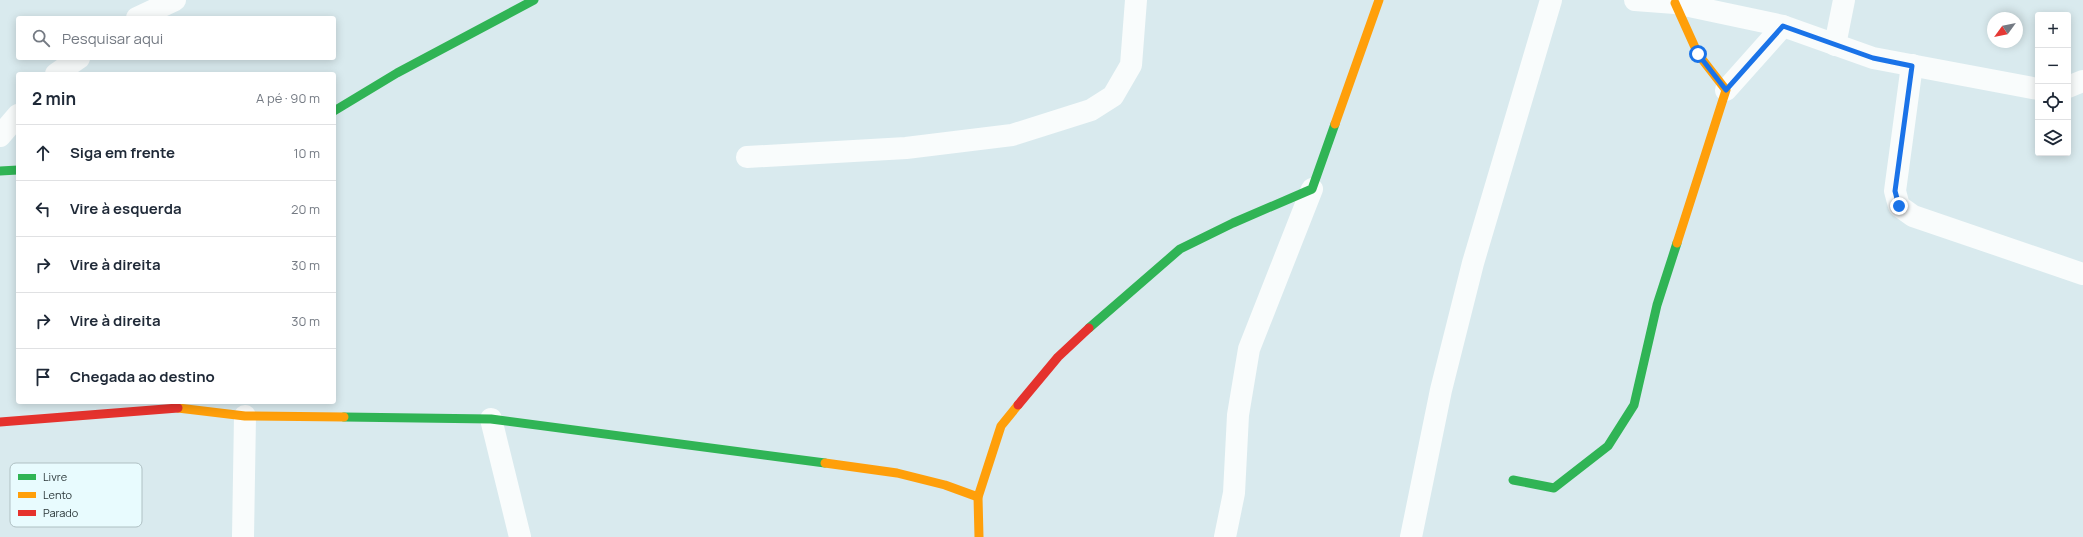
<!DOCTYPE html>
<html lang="pt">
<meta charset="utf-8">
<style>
:root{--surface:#fff;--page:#f6f6f7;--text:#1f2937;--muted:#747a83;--line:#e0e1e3}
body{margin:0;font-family:Manrope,sans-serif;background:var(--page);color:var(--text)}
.controls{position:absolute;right:12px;top:12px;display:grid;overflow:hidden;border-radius:4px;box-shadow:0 2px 10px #0003}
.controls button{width:36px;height:36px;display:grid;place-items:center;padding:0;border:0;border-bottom:1px solid var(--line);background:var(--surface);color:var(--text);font:20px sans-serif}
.compass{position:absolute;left:1987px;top:12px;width:36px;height:36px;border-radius:50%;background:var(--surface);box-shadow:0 2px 10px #0003;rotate:237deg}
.stop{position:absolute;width:12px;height:12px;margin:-9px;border:3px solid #1a73e8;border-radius:50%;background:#fff}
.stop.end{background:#1a73e8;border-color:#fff;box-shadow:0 1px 4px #0008}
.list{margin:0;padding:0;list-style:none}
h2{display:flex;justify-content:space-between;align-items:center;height:52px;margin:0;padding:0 16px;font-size:17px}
h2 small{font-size:13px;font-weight:400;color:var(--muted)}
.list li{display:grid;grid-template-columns:26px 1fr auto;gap:12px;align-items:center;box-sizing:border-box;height:56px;padding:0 16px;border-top:1px solid var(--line)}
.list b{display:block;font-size:15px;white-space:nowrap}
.list em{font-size:13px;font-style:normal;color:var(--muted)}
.icon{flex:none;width:22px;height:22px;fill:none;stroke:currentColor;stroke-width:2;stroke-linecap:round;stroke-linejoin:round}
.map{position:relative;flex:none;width:2083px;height:537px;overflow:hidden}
.search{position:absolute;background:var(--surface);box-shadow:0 2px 10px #0003;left:16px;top:16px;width:320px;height:44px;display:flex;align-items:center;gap:10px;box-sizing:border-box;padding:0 14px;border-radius:4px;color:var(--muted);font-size:15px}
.panel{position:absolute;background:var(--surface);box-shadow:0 2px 10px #0003;left:16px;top:72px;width:320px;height:332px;border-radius:4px}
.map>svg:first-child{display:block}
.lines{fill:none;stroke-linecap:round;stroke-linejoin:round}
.street{stroke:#f9fcfc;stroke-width:22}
.fast{stroke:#30b455;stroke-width:9}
.slow{stroke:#ff9f0a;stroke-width:9}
.jam{stroke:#e5322d;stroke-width:9}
.route{stroke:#1a73e8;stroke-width:5}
.key{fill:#e8fbfe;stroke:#afc0c3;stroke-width:1}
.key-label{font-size:11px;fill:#2b3739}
</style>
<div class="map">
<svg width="2083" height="537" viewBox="0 0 2083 537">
<rect width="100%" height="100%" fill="#d9eaee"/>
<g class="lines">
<g class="street">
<path d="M1635,0l40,3 108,23 90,32 165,31"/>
<path d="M137,18l38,-18"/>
<path d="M1835,45l9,-45"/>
<path d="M1912,65l-17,126 4,15 14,10 170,58"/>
<path d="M56,74l23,-16"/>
<path d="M2068,87l15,-6"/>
<path d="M1726,90l57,-64"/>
<path d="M0,136l18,-21"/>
<path d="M747,157l159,-9 106,-13 79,-25 22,-14 18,-31 5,-65"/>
<path d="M491,419l29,118"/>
<path d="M243,537l2,-121"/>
<path d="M1225,537l9,-44 4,-78 11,-66 63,-160"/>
<path d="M1411,537l30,-147 32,-127 78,-263"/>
</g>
<g class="fast">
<path d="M334,111l63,-38 137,-73"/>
<path d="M0,171l18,-1"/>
<path d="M1089,328l91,-79 53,-26 79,-34 23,-65"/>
<path d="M344,417l147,2 334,44"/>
<path d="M1513,480l41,8 54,-42 26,-41 23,-100 20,-62"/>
</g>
<g class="slow">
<path d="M1675,3l23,51 28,36 -49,153"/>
<path d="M1335,124l44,-124"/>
<path d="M178,408l67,8 99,1"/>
<path d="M825,463l72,10 48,12 33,12"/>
<path d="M979,537l-1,-40 23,-71 17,-21"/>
</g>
<g class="jam">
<path d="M1018,405l40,-48 31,-29"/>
<path d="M0,422l178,-14"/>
</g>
</g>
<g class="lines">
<path class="route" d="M1698,54l28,36 57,-64 90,32 39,8 -17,125 4,15"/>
</g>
<rect x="10" y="463" width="132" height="64" rx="6" class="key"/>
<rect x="18" y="474" width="18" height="6" fill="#30b455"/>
<rect x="18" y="492" width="18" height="6" fill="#ff9f0a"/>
<rect x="18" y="510" width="18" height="6" fill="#e5322d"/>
<g class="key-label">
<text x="43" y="481">Livre</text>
<text x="43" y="499">Lento</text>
<text x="43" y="517">Parado</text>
</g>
</svg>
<div class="controls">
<button>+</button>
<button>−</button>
<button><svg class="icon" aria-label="locate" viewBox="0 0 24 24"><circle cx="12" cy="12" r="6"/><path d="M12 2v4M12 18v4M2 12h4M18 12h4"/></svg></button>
<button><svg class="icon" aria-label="layers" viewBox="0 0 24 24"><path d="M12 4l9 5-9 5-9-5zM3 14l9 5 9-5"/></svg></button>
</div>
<svg class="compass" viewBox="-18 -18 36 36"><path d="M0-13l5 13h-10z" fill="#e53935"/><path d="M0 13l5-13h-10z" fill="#747a83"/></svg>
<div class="stop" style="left:1698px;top:54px"></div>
<div class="stop end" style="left:1899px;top:206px"></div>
<div class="search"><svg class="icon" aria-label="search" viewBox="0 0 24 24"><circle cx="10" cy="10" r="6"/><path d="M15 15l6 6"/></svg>Pesquisar aqui</div>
<section class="panel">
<h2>2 min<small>A pé · 90 m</small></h2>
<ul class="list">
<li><svg class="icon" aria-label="ahead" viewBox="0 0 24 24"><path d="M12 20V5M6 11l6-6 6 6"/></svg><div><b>Siga em frente</b></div><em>10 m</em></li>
<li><svg class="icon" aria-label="left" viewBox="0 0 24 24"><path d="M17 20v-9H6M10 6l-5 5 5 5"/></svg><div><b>Vire à esquerda</b></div><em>20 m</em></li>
<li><svg class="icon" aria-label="right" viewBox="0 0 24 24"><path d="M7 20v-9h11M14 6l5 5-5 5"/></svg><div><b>Vire à direita</b></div><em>30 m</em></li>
<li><svg class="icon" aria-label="right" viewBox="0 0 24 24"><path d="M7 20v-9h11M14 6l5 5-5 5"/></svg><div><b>Vire à direita</b></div><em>30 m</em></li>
<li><svg class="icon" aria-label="arrive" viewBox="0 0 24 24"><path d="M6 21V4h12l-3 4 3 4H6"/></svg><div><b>Chegada ao destino</b></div></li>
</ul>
</section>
</div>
